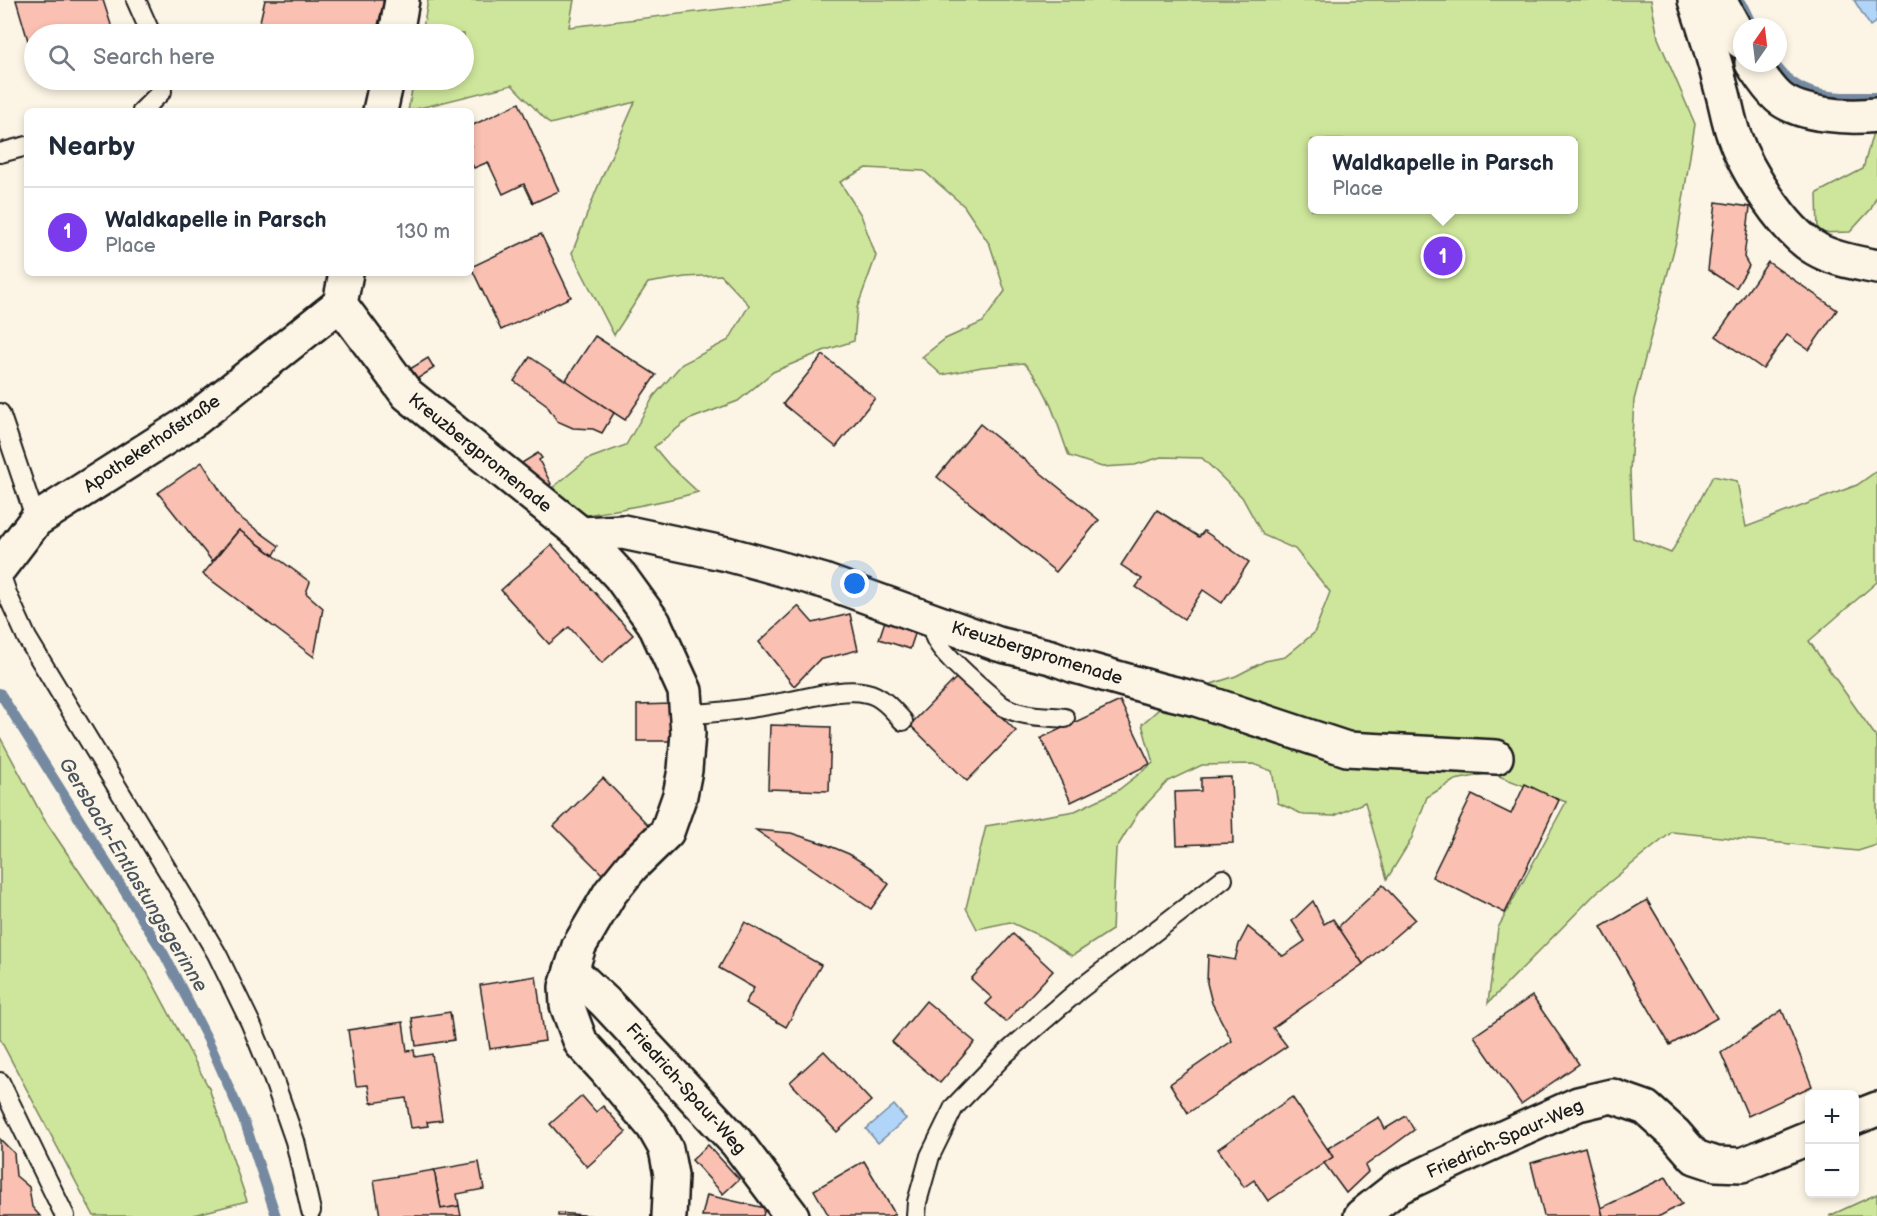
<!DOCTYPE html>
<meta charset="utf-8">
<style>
:root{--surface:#fff;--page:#f6f6f7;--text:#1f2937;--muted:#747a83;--line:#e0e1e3;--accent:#7c3aed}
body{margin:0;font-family:"Balsamiq Sans",sans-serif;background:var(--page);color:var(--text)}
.controls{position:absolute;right:18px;bottom:18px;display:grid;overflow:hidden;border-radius:9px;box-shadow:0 3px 9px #0003}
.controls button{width:54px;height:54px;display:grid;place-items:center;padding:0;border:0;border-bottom:2px solid var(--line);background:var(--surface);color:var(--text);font:30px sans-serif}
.compass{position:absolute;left:1733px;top:18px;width:54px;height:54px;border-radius:50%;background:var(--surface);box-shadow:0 3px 9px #0003;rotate:14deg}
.you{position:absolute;left:855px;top:584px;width:21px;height:21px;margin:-15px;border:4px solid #fff;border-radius:50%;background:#1a73e8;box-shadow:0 0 0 9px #1a73e833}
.badge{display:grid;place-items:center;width:39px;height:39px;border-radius:50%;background:var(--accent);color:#fff;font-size:20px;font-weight:700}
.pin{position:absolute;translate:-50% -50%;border:3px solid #fff;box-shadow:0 2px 6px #0006}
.popup{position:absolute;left:1308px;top:136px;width:270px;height:78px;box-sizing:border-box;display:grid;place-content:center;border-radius:9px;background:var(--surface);filter:drop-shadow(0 2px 4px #0005);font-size:20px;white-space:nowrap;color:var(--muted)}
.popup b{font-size:22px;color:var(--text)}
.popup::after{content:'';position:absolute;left:50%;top:100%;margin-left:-12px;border:12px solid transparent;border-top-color:var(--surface)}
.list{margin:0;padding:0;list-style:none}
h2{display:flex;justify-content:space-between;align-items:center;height:78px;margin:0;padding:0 24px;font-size:26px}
h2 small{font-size:20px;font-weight:400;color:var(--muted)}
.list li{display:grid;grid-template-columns:39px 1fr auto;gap:18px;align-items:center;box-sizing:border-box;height:90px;padding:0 24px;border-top:2px solid var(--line)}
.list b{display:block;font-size:22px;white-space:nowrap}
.list p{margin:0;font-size:20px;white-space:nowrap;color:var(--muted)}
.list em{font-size:20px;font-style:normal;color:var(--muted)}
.icon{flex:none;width:33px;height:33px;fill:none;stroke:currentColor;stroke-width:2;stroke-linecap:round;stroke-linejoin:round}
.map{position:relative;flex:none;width:1877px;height:1216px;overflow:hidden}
.search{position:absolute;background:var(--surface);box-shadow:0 3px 9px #0003;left:24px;top:24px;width:450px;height:66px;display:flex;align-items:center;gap:15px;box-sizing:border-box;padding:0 21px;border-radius:33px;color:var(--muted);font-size:22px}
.panel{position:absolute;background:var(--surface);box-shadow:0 3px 9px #0003;left:24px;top:108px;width:450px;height:168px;border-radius:9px}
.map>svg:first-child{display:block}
.green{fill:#cee69b;stroke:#75815c;stroke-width:1.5;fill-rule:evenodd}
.water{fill:#b1d4f9;stroke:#758aa1;stroke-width:1.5}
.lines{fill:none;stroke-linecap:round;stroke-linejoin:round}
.stream{stroke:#758aa1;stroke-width:10}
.building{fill:#fac0b2;stroke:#1c1c1c;stroke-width:1.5}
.lane-casing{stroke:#1c1c1c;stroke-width:22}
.street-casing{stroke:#1c1c1c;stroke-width:38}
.lane{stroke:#fcf5e5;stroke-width:18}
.street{stroke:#fcf5e5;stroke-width:33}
.labels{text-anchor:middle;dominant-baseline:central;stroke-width:6;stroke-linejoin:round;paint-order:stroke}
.street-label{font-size:18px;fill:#1c1c1c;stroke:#fcf5e5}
.water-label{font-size:20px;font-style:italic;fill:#49535e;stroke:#fcf5e5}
</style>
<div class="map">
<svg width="1877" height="1216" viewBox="0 0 1877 1216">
<rect width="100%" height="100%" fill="#fcf5e5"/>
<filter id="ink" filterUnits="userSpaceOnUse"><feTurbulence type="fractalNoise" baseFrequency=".0167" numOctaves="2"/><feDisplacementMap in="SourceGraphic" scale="12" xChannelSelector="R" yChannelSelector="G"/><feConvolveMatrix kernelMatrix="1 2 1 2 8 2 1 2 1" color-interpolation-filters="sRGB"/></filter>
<g filter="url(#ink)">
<g class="green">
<path d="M428,0h146l-5,27 229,-27h853l7,38 37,86 -18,114 -43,162 -4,72 3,66 38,15 42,-77 24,5 9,46 111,-42 20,-14v111l-68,59 68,97v107l-19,6 -186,-19 -76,61 -108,110 10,-75 68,-126 -75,-29 -36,7 -28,17 -16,43 -24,39 -22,-77 -31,14 -30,-1 -26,-12 -6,-32 -19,-7 -51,1 -34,16 -30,32 -22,36 -4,81 -40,26 -30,-19 -32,-15 -33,7 -11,-21 20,-82 89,-15 42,-20 36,-28 -11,-39 32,-28 62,-20 29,-15 20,-4 29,-24 16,-41 -35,-43 -32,-14 -21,-38 -40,-39 -41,-1 -26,8 -33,2 -33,-11c-12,-32 -20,-68 -45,-93l-42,4 -40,8 -20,-18 23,-18 38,-17 22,-31 -15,-46 -26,-39 -40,-35 -58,-3 -26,14 21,33 15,41 -19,52 -3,33 -31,10 -50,21 -35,29 -50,19 -34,27 15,18 29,27c-39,12 -81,17 -122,25l-17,-11 -8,-17 37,-30 38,-14 28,-49 28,-32 47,-24 20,-35 -28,-30 -36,2 -37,6 -34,52 -42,-82 24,-62 39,-89 -85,22 -38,-39 -104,26 6,-31h50v-46h-42zM1312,140h262v70h-262z"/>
<path d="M1877,131v64l-6,14 -21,23 -32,1 -1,-40 46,-24 10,-37z"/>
<path d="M0,737l44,82 103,153 62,116 38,113 -57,15h-96l-94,-177z"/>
<path d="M1877,1194v22h-48z"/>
</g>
<g class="water">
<path d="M1854,0h23v21l-7,5z"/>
<path d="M894,1105l12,14 -28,24 -12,-14z"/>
</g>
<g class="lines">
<g class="stream">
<path d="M1740,0l13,27"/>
<path d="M1774,63c26,38 61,34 103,34"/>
<path d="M0,693l164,261 45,88 37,84 30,90"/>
</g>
</g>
<g class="building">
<path d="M16,0h87l11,34h-80v27z"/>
<path d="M265,0h119l-8,34h-119z"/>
<path d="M519,103l40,88 -26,12 -9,-19 -21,10 -15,-32 -14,6 -3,-6v-36z"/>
<path d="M1716,202l34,5 -6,50 5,9 -13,22 -28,-18z"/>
<path d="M541,234l30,63 -70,33 -30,-63z"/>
<path d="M1768,262l69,48 -28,40 -22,-15 -24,34 -47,-33z"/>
<path d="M595,336l61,39 -31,45 -60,-39z"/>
<path d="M823,355l52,43 -39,49 -53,-43z"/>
<path d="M530,357l84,56 -12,20 -9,-4 -20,-1 -16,-7 -11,-17 -32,-23z"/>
<path d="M428,358l6,10 -17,11 -7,-10z"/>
<path d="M980,424l119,96 -43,52 -119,-95z"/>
<path d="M538,453l4,5 -3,2 12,24 -7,4 -27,-22z"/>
<path d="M202,462l33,52 44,32 -5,9 -35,-25 -27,31 -54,-68z"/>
<path d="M1157,510l42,27 5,-6 45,31 -27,41 -19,-13 -19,29 -48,-32 6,-8 -21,-14z"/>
<path d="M239,530l71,52 -4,11 17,15 -9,49 -111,-83z"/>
<path d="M552,545l81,90 -31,28 -33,-36 -20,17 -48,-54z"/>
<path d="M798,606l15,17 37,-9 8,36 -39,10 -25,26 -35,-44z"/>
<path d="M887,615l31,10 -8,24 -31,-10z"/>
<path d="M959,675l57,56 -49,50 -57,-56z"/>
<path d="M1120,701l30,63 -79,38 -30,-64z"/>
<path d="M672,704v37h-35v-36z"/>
<path d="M770,725l61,2 -2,64 -61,-2z"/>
<path d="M1231,777l2,66 -56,2 -2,-53 26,-1v-13z"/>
<path d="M603,778l49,51 -43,52 -55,-55z"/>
<path d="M1525,784l34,16 -54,113 -73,-36 40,-82 39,19z"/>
<path d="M756,830l35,3 34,11 24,10 22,14 18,16 -18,25z"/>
<path d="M1383,885l32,34 -52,45 -25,-37z"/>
<path d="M1647,900l70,118 -47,27 -69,-118z"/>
<path d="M1313,901l11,23 9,-5 30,45 -90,64 14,18 -99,67 -18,-29 62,-43 -20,-38 -5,-20 1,-28 27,5 4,-16 9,-17 35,29 22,-15 -13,-20z"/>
<path d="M745,922l76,43 -35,62 -41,-24 9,-15 -35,-20z"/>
<path d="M1013,934l40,37 -47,51 -20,-18 6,-6 -21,-19z"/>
<path d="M536,976l9,65 -55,8 -10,-64z"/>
<path d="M1532,996l47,68 -58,40 -47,-68z"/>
<path d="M926,1001l49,41 -35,41 -48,-41z"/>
<path d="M1782,1010l30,76 -64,30 -27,-63z"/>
<path d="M450,1012l4,28 -38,6 -4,-28z"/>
<path d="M403,1022l4,29 7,-1 1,7 17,-3 10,66 -15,2 1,4 -17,2 -5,-30 -35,5 -3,-18 -12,1 -8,-56z"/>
<path d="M824,1051l47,50 -34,31 -47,-50z"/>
<path d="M582,1096l14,16 7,-6 23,26 -39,35 -37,-43z"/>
<path d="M1292,1097l41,60 -65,44 -14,-21 -10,7 -26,-38z"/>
<path d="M1406,1116l8,14 -49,36 3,6 -22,21 -22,-30 9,-6 -5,-9 51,-31 6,12z"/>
<path d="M0,1139l14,14 2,23 13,11 3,20 8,9h-40z"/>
<path d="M708,1145l31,34 -16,15 -31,-34z"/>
<path d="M1585,1147l18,69h-59l-13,-53z"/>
<path d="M864,1161l31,53 -4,2h-62l-15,-26z"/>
<path d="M479,1162l5,27 -27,5 2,12 -18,3 -7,-39z"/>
<path d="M434,1170l7,39 18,-3 2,10h-81l-6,-36z"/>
<path d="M1666,1177l16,27 -22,12h-57l-2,-8z"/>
<path d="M707,1195l58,13 -2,8h-61z"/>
<path d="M558,1213l38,3h-38z"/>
</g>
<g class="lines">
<defs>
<g id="lane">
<path d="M136,0l15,34"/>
<path d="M142,111l20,-20 -1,-11"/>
<path d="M0,153l27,-7"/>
<path d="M0,413l36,107"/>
<path d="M0,573l8,23 19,42 156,258 34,58 34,70 22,54 22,63 16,70"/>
<path d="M935,621c0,5 -2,9 -1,14 5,19 52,56 67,70 19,12 42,11 64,13"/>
<path d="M688,714c31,-1 61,-5 92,-11 25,-4 63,-16 87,-10 15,3 26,17 36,28"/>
<path d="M0,1082l65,134"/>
<path d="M916,1216l1,-14 13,-46 24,-49 51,-53 75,-65 143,-110"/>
</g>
<g id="street">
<path d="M1695,0c10,29 19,58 26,87 5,16 7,33 13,49 12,34 50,95 82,113 16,10 42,14 61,18"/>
<path d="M1719,0l23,42"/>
<path d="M396,34l6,-34"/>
<path d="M1752,63c8,12 15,24 26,34 21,19 72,21 99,18"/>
<path d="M380,111l7,-31"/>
<path d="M346,273l-6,31 67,90 174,140 39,42 34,47 31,68 3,42 -3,37 -5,25 -13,37 -35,34 -22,27 -31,53 -13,41 1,18 14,38 24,26 48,57 13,23 5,26 -2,41"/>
<path d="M581,534l42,-2 104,22 37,10 60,17 174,63 53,13 24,9 88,25 33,8 151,50 149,8"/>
<path d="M0,567l36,-47 159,-101 145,-115"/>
<path d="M571,970l34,32 132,141 55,73"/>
<path d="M1854,1118l23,-9"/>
<path d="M1361,1216l37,-29 76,-36 104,-47 34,-8 34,12 29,26 20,23 21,7 26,1 68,-28"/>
</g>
</defs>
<use href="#lane" class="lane-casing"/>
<use href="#street" class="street-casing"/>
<use href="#lane" class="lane"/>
<use href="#street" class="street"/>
</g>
</g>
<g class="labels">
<g class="street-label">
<text transform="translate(152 444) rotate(-34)">Apothekerhofstraße</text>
<text transform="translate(480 453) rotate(39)">Kreuzbergpromenade</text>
<text transform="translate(1037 653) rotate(17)">Kreuzbergpromenade</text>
<text transform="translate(686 1089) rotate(48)">Friedrich-Spaur-Weg</text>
<text transform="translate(1505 1139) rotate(-24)">Friedrich-Spaur-Weg</text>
</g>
<g class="water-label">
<text transform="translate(133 875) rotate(59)">Gersbach-Entlastungsgerinne</text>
</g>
</g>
</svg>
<div class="controls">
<button>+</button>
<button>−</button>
</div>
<svg class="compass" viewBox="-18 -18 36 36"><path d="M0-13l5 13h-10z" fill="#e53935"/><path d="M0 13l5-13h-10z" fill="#747a83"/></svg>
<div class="you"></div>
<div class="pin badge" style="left:1443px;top:256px">1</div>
<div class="popup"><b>Waldkapelle in Parsch</b>Place</div>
<div class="search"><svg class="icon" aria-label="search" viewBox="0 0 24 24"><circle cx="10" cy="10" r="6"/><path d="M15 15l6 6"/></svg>Search here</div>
<section class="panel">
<h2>Nearby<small></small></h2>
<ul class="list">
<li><span class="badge">1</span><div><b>Waldkapelle in Parsch</b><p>Place</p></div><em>130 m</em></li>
</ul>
</section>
</div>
